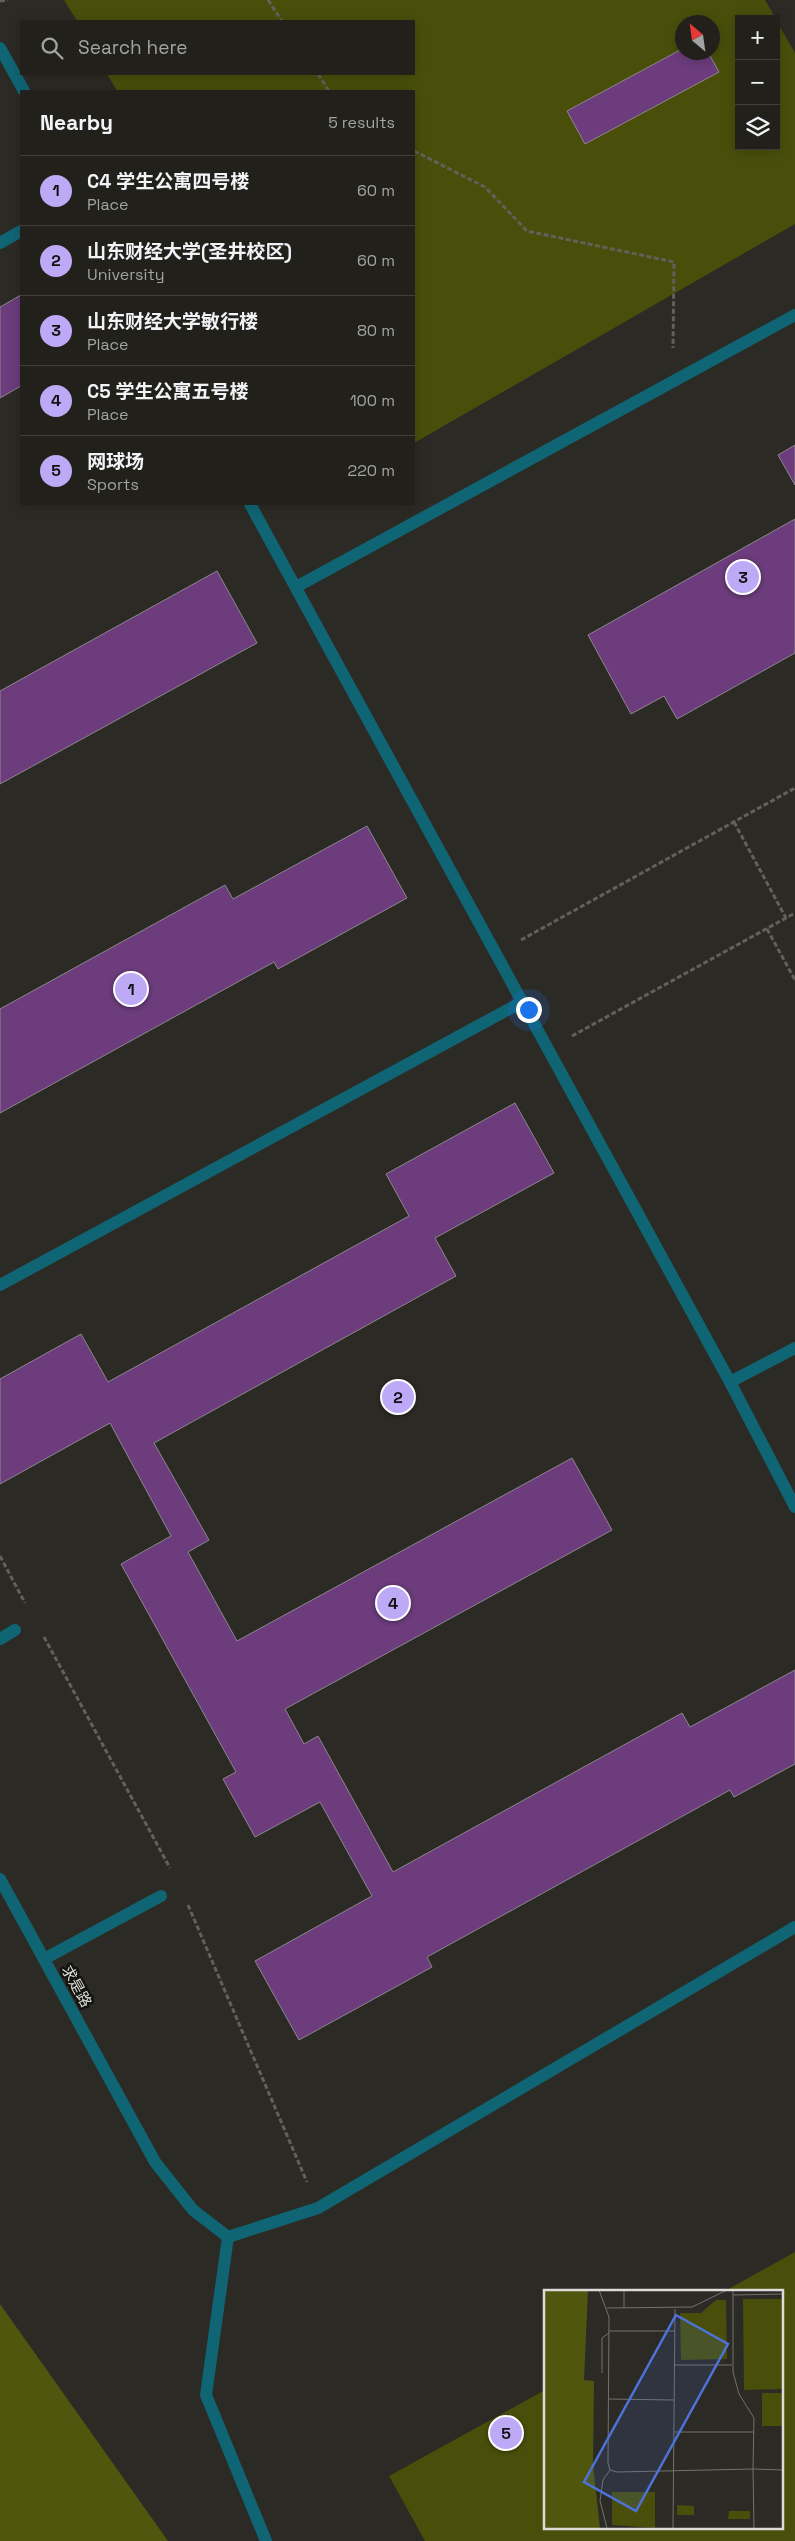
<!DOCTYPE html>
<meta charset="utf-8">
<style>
:root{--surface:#21201b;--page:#292824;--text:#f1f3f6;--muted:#a2a3a3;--line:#3e3e3a;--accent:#bda9f5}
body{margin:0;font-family:"Space Grotesk","Noto Sans SC",sans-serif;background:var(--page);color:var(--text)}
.controls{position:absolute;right:15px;top:15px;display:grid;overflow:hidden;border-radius:0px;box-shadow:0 2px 12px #0003}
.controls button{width:45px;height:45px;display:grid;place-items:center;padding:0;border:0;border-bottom:1px solid var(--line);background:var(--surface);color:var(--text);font:25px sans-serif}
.compass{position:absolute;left:675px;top:15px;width:45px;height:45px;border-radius:50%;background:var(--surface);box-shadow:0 2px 12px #0003;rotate:331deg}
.you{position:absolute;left:528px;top:1009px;width:18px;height:18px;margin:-12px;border:4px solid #fff;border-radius:50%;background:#1a73e8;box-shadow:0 0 0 8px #1a73e833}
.badge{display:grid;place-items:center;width:32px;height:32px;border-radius:50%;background:var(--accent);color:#111;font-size:16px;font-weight:700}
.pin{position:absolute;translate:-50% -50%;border:2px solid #fff;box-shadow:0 1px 5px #0006}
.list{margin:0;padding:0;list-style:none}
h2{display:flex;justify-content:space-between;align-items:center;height:65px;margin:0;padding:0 20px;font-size:21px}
h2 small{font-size:16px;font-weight:400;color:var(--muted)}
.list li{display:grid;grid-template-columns:32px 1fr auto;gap:15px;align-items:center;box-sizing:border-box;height:70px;padding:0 20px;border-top:1px solid var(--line)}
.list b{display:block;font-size:19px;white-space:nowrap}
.list p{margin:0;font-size:16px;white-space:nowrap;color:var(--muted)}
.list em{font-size:16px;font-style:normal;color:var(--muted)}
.icon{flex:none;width:28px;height:28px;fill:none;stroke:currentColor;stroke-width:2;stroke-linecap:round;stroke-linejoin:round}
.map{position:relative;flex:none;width:795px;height:2541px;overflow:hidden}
.search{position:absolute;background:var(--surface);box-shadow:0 2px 12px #0003;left:20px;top:20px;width:395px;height:55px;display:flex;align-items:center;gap:12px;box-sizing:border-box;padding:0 18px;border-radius:0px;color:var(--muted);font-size:19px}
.panel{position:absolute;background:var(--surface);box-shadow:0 2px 12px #0003;left:20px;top:90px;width:395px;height:415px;border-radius:0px}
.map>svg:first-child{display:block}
.green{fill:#494f0b;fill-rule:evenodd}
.forest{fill:#50560d}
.building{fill:#6c3c7c;stroke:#8c878e}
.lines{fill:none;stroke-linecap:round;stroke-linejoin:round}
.path{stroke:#61605a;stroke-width:3;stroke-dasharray:5 2.5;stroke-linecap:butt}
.lane{stroke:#106575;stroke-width:12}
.street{stroke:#106575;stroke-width:12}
.labels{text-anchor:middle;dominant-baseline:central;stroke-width:5;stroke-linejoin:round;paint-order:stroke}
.street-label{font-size:15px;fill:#dddcd8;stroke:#131310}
.inset-road{fill:none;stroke:#73716c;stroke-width:1}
.view{fill:#4d72d8;fill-opacity:0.15;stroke:#4d72d8;stroke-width:2.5}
.inset-edge{fill:none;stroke:#dddcd8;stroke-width:2.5}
</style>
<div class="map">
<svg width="795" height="2541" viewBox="0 0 795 2541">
<rect width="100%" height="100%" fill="#2c2a24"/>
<g class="green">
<path d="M64,0h701l11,19h-37v127h37v-126l19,33v171l-381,219v-352h-297l-10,-17h307v-53h-337zM682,22h30v30h-30z"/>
<path d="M795,2252v289h-370l-36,-65 156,-86v137h236v-236h-56z"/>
</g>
<path class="forest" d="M0,2304l168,237h-168z"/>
<g class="building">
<path d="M682,49v3h26l11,20 -134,72 -18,-33z"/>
<path d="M21,295v91l-21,12v-91z"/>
<path d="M795,445v40l-17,-30z"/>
<path d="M795,519v134l-118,66 -13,-23 -33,18 -43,-79z"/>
<path d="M217,571l40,72 -257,141v-93z"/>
<path d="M367,826l40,72 -129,71 -4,-7 -274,151v-104l225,-124 8,14z"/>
<path d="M515,1103l39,70 -119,65 21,38 -302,167 55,97 -21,12 49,89 335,-183 40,72 -327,179 19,35 14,-8 75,136 289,-159 8,14 105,-57v94l-61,33 -4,-7 -303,167 5,10 -133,73 -44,-79 117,-65 -52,-94 -65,35 -32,-58 13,-7 -115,-208 50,-28 -61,-113 -110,61v-105l81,-45 27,48 301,-166 -23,-42z"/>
</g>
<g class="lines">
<g class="path">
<path d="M268,0l14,21"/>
<path d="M0,1l8,-1"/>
<path d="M318,74l11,17"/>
<path d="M414,151l71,36 42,44 147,31 -1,86"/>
<path d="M734,822l52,96"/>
<path d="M767,929l28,51"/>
<path d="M521,940l274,-152"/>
<path d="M572,1036l223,-123"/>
<path d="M0,1556l25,47"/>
<path d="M44,1637l126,231"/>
<path d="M188,1905l119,277"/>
</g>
<g class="lane">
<path d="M0,1639l15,-9"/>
<path d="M44,1959l117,-63"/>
</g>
<g class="street">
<path d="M0,48l24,43"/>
<path d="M0,243l21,-12"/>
<path d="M250,504l480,878 65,125"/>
<path d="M296,587l499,-272"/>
<path d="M0,1285l522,-283"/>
<path d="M730,1382l65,-34"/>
<path d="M0,1879l155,283 38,48 35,27 90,-29 477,-281"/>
<path d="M228,2237l-22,158 60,146"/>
</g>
</g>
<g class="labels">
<g class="street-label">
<text transform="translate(77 1986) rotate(61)">求是路</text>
</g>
</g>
<g transform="translate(544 2290)">
<rect width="239" height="239" fill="#2c2a24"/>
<path d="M199,9h40v90l-39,1zM172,10h10l1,59 -46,1 -1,-47h21zM218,103h21v33h-21zM68,202h43v36l-43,-3zM133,215l17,1v9h-17zM185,221h21v8h-22z" fill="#494f0b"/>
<path d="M0,0h44l-4,90 10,1 -1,84 7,63h-56z" fill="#50560d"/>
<path class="inset-road" d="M55,0l10,27 -1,146 2,7 7,2 136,-3 1,-51 -15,-24 -6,-22v-82M80,0v18M189,5l50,-1M63,18l85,-1 35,-17M65,41h66M130,75h58M58,83v-35l7,-5M64,109l66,1M130,142h79M63,238l-7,-27 3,-21 7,-10M129,238l2,-219M210,238l-1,-59 30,1"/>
<path class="view" d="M132,25l52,29 -92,167 -52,-29z"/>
<rect width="239" height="239" class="inset-edge"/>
</g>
</svg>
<div class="controls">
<button>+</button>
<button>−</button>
<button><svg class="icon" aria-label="layers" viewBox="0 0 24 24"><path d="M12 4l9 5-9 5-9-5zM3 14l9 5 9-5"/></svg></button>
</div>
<svg class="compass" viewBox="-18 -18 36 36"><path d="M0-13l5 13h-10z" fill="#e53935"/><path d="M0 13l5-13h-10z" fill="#a2a3a3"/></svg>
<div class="you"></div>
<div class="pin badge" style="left:131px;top:989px">1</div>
<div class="pin badge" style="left:398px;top:1397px">2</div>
<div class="pin badge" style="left:743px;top:577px">3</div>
<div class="pin badge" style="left:393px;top:1603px">4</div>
<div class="pin badge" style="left:506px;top:2433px">5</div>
<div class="search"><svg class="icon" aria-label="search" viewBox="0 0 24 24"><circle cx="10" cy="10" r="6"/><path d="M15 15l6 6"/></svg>Search here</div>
<section class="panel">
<h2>Nearby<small>5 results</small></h2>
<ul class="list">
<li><span class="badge">1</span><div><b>C4 学生公寓四号楼</b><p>Place</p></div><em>60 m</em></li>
<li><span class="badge">2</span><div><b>山东财经大学(圣井校区)</b><p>University</p></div><em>60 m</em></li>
<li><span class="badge">3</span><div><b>山东财经大学敏行楼</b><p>Place</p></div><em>80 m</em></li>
<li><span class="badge">4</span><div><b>C5 学生公寓五号楼</b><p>Place</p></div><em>100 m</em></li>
<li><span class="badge">5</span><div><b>网球场</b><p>Sports</p></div><em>220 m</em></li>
</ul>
</section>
</div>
